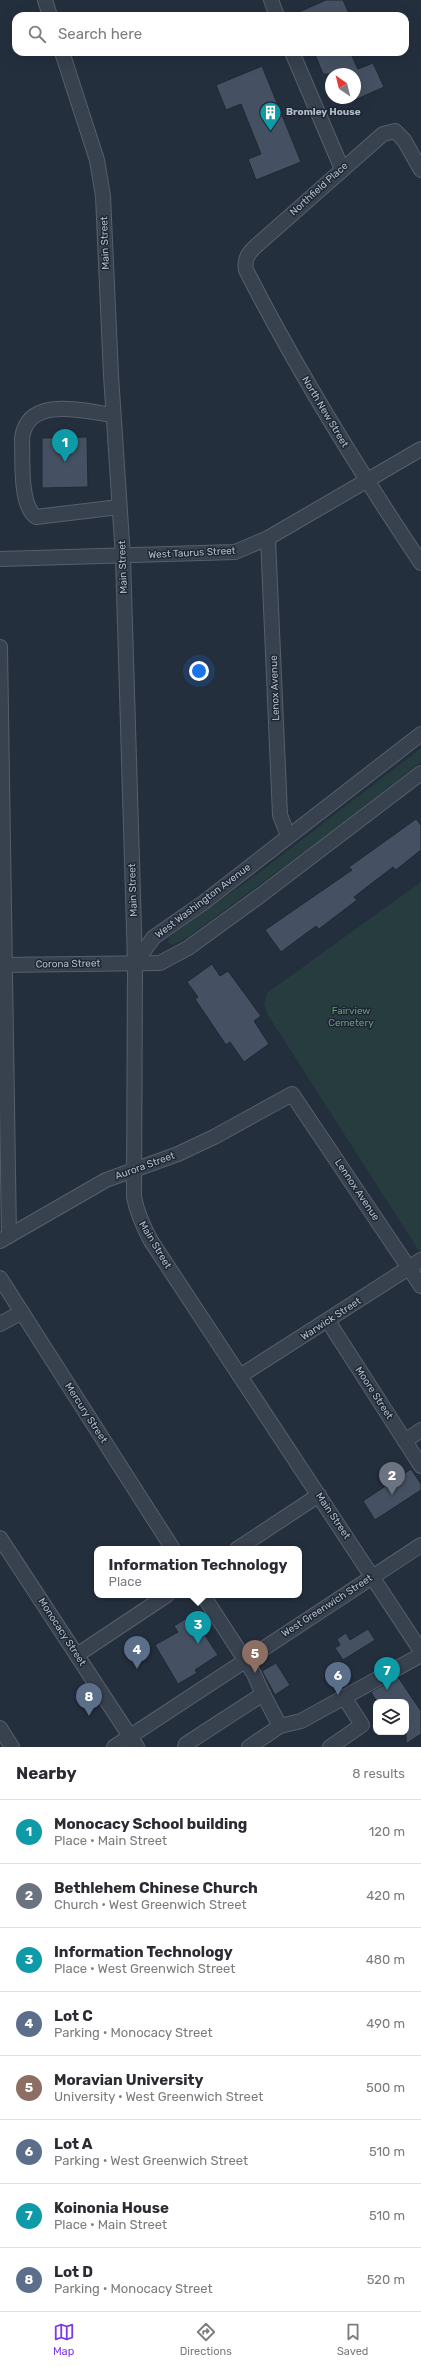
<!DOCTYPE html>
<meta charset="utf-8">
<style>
:root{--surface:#fff;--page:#f2f2f3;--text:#2b2b33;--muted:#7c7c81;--line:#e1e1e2;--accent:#7c3aed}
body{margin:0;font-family:Rubik,sans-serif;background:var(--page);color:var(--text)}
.controls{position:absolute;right:12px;bottom:12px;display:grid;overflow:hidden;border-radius:8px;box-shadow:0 4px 16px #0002}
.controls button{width:36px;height:36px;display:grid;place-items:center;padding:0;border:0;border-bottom:1px solid var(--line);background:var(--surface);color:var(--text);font:20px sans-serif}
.compass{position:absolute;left:325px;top:68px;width:36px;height:36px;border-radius:50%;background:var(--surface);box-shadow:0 4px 16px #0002;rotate:325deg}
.you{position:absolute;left:199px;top:671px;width:14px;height:14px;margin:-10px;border:3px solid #fff;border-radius:50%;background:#1a73e8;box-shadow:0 0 0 6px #1a73e833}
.badge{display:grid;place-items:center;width:26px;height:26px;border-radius:50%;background:var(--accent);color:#fff;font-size:13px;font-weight:700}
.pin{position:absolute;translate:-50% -33px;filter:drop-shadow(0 1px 2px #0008)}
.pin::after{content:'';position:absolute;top:21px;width:14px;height:12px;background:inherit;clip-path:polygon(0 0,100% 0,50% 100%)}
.popup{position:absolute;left:94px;top:1546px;width:208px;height:52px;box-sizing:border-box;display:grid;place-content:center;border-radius:8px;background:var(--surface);filter:drop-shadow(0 1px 3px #0005);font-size:13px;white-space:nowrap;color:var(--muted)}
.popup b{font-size:15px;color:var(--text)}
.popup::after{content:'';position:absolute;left:50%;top:100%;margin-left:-8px;border:8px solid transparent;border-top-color:var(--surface)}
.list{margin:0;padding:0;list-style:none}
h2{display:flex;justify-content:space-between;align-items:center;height:52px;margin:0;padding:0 16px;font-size:17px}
h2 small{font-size:13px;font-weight:400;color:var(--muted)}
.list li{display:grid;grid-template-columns:26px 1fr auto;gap:12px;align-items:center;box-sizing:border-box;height:64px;padding:0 16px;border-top:1px solid var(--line)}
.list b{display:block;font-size:15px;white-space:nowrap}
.list p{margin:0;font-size:13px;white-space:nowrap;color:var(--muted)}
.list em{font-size:13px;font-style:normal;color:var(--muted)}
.icon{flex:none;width:22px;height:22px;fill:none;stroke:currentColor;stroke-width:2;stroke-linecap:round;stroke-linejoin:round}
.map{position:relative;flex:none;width:421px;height:1747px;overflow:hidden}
.search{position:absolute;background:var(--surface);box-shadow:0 4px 16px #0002;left:12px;right:12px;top:12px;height:44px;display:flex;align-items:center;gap:10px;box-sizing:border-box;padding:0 14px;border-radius:12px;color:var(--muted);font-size:15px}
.sheet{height:564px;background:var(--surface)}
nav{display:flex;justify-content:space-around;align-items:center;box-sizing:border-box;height:56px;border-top:1px solid var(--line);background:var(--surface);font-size:11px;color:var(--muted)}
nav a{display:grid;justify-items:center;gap:2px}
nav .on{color:var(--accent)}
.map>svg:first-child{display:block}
.green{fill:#263c3f}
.building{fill:#455162;stroke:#1f2835}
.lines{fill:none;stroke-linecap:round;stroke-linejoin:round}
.minor-casing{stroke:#565f6c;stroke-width:16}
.minor{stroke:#38414e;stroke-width:14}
.labels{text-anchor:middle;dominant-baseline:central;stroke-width:3;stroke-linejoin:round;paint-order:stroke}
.poi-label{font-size:10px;font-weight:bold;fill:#b4bcc9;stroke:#1d2633;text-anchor:start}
.street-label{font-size:10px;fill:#b4bcc9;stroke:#1d2633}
.park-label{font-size:10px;fill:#6b9a76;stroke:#1d2633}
</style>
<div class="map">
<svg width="421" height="1747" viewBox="0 0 421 1747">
<rect width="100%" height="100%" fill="#242f3e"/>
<g class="green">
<path d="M421,748v14l-111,86 -128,93 -11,4 -3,-3 1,-5 7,-5 80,-57z"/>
<path d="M421,882v372l-153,-239 -4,-11 3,-11z"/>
</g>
<g class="building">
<path d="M326,0h17l7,16h-60z"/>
<path d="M314,52h36l8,17 15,-6 11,24 -29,13v-26h-32z"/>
<path d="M262,66l39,96 -45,18 -8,-21 13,-5 -20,-50 -15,6 -10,-25z"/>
<path d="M87,437l1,50 -46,1v-50z"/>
<path d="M416,819l5,6v25l-25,20 -3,-3 -39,30 3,3 -38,29 -3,-3 -35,26 -16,-22 87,-60 -3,-3z"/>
<path d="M212,964l8,12 8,-5 33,45 -7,5 15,23 -25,18 -14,-20 -4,3 -31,-46 3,-2 -11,-15z"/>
<path d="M411,1469l10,15v6l-46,30 -12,-19z"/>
<path d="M185,1619l9,13 6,-4 18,27 -23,15 2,3 -19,11 -23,-39 23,-13 -4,-6z"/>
<path d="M368,1629l7,11 -32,20 -8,-12 5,-3 -3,-6 9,-6 4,7z"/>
<path d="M276,1663l14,22 -15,10 -13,-24z"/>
<path d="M398,1677l23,34v23l-15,10v-42h-29l-6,-10z"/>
</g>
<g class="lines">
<defs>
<g id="minor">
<path d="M45,0l5,16"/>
<path d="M271,0l6,16"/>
<path d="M62,52l35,108 6,36 8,179 12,182 12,406 -1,234c3,16 9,29 17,44l270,410"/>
<path d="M292,52l50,117"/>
<path d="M421,170l-17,-30 -9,-9 -12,3 -119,105c-11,10 -21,16 -18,31 52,102 112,199 175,293"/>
<path d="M113,415c-29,-4 -85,-20 -91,23 1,20 -3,67 14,79l83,-10"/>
<path d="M268,538l12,277 8,21"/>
<path d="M0,559l235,-7 33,-14 153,-89"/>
<path d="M0,647l9,589"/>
<path d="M135,963l19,-26 49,-34 218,-169"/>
<path d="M0,965l160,-2 28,-15 73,-53 160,-122"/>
<path d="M0,1241l106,-61 72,-26 36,-17 78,-43 129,192"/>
<path d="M0,1278l173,271"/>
<path d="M328,1321l93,145"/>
<path d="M0,1324l22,-12"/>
<path d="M240,1376l181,-116"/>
<path d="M405,1441l16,-11"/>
<path d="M0,1538l137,209"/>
<path d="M237,1549l82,-54"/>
<path d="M77,1655l90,-60"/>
<path d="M280,1726l21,-5 120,-66"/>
<path d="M0,1728l12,19"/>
<path d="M114,1747l307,-202"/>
<path d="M185,1747l1,-3 77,-50 -9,-20 -51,-79"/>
<path d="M249,1747l31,-21 -17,-32"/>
<path d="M330,1747l32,-22 -18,-28"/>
</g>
</defs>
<use href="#minor" class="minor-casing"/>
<use href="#minor" class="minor"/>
</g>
<defs>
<symbol id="building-pin" viewBox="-11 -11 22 30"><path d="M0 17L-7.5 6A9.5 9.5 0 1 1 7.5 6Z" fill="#0f9aa8" stroke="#1d2633"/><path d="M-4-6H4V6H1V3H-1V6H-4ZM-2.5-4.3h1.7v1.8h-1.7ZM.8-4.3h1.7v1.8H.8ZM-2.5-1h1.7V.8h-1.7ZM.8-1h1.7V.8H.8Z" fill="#fff"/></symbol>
</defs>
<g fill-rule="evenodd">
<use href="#building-pin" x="258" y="100" width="25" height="34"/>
</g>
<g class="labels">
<g class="poi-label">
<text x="286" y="112">Bromley House</text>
</g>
<g class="street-label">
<text transform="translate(319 189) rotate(-42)">Northfield Place</text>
<text transform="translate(105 243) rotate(-92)">Main Street</text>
<text transform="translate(325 412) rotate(59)">North New Street</text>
<text transform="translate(192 553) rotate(-3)">West Taurus Street</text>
<text transform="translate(123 567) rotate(-92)">Main Street</text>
<text transform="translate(275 688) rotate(-92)">Lenox Avenue</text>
<text transform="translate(133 890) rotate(-92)">Main Street</text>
<text transform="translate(203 901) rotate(-37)">West Washington Avenue</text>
<text transform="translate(68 964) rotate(-1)">Corona Street</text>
<text transform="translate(145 1166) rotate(-20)">Aurora Street</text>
<text transform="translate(357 1190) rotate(56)">Lennox Avenue</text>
<text transform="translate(155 1245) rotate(59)">Main Street</text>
<text transform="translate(331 1319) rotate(-33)">Warwick Street</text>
<text transform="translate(374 1393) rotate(57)">Moore Street</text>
<text transform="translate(86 1413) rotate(57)">Mercury Street</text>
<text transform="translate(333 1516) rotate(56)">Main Street</text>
<text transform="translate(327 1606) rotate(-33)">West Greenwich Street</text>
<text transform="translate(62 1632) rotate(57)">Monocacy Street</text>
</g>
<g class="park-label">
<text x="351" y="1011">Fairview<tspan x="351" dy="12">Cemetery</tspan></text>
</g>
</g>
</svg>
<div class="controls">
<button><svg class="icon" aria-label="layers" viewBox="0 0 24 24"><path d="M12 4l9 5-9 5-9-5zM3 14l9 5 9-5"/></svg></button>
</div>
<svg class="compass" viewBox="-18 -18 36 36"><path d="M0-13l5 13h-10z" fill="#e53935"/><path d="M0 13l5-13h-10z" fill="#7c7c81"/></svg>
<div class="you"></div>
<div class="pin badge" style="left:65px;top:462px;background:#0f9aa8">1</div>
<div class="pin badge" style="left:392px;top:1495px;background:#6b7280">2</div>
<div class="pin badge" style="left:198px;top:1644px;background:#0f9aa8">3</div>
<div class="popup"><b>Information Technology</b>Place</div>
<div class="pin badge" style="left:137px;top:1669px;background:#5c6f8a">4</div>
<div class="pin badge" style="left:255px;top:1673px;background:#8d6e63">5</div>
<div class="pin badge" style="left:338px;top:1695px;background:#5c6f8a">6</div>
<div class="pin badge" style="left:387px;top:1690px;background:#0f9aa8">7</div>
<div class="pin badge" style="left:89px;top:1716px;background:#5c6f8a">8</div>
<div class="search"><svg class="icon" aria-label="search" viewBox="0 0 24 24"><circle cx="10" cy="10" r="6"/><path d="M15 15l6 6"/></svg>Search here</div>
</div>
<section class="sheet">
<h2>Nearby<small>8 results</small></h2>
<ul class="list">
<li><span class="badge" style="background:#0f9aa8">1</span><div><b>Monocacy School building</b><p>Place · Main Street</p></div><em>120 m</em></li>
<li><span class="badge" style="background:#6b7280">2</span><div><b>Bethlehem Chinese Church</b><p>Church · West Greenwich Street</p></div><em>420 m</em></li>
<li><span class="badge" style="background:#0f9aa8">3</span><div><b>Information Technology</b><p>Place · West Greenwich Street</p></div><em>480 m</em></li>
<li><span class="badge" style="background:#5c6f8a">4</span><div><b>Lot C</b><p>Parking · Monocacy Street</p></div><em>490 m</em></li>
<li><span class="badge" style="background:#8d6e63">5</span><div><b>Moravian University</b><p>University · West Greenwich Street</p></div><em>500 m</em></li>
<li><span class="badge" style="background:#5c6f8a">6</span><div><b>Lot A</b><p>Parking · West Greenwich Street</p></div><em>510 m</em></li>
<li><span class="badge" style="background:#0f9aa8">7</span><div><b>Koinonia House</b><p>Place · Main Street</p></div><em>510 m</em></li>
<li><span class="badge" style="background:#5c6f8a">8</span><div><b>Lot D</b><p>Parking · Monocacy Street</p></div><em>520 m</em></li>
</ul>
</section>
<nav>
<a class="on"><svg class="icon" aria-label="map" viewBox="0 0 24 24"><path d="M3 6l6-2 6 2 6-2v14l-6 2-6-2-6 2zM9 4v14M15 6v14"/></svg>Map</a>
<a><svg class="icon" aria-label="directions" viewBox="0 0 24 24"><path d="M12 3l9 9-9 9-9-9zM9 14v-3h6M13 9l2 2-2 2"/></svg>Directions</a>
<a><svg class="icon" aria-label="saved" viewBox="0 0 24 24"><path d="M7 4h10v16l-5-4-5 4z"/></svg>Saved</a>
</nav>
